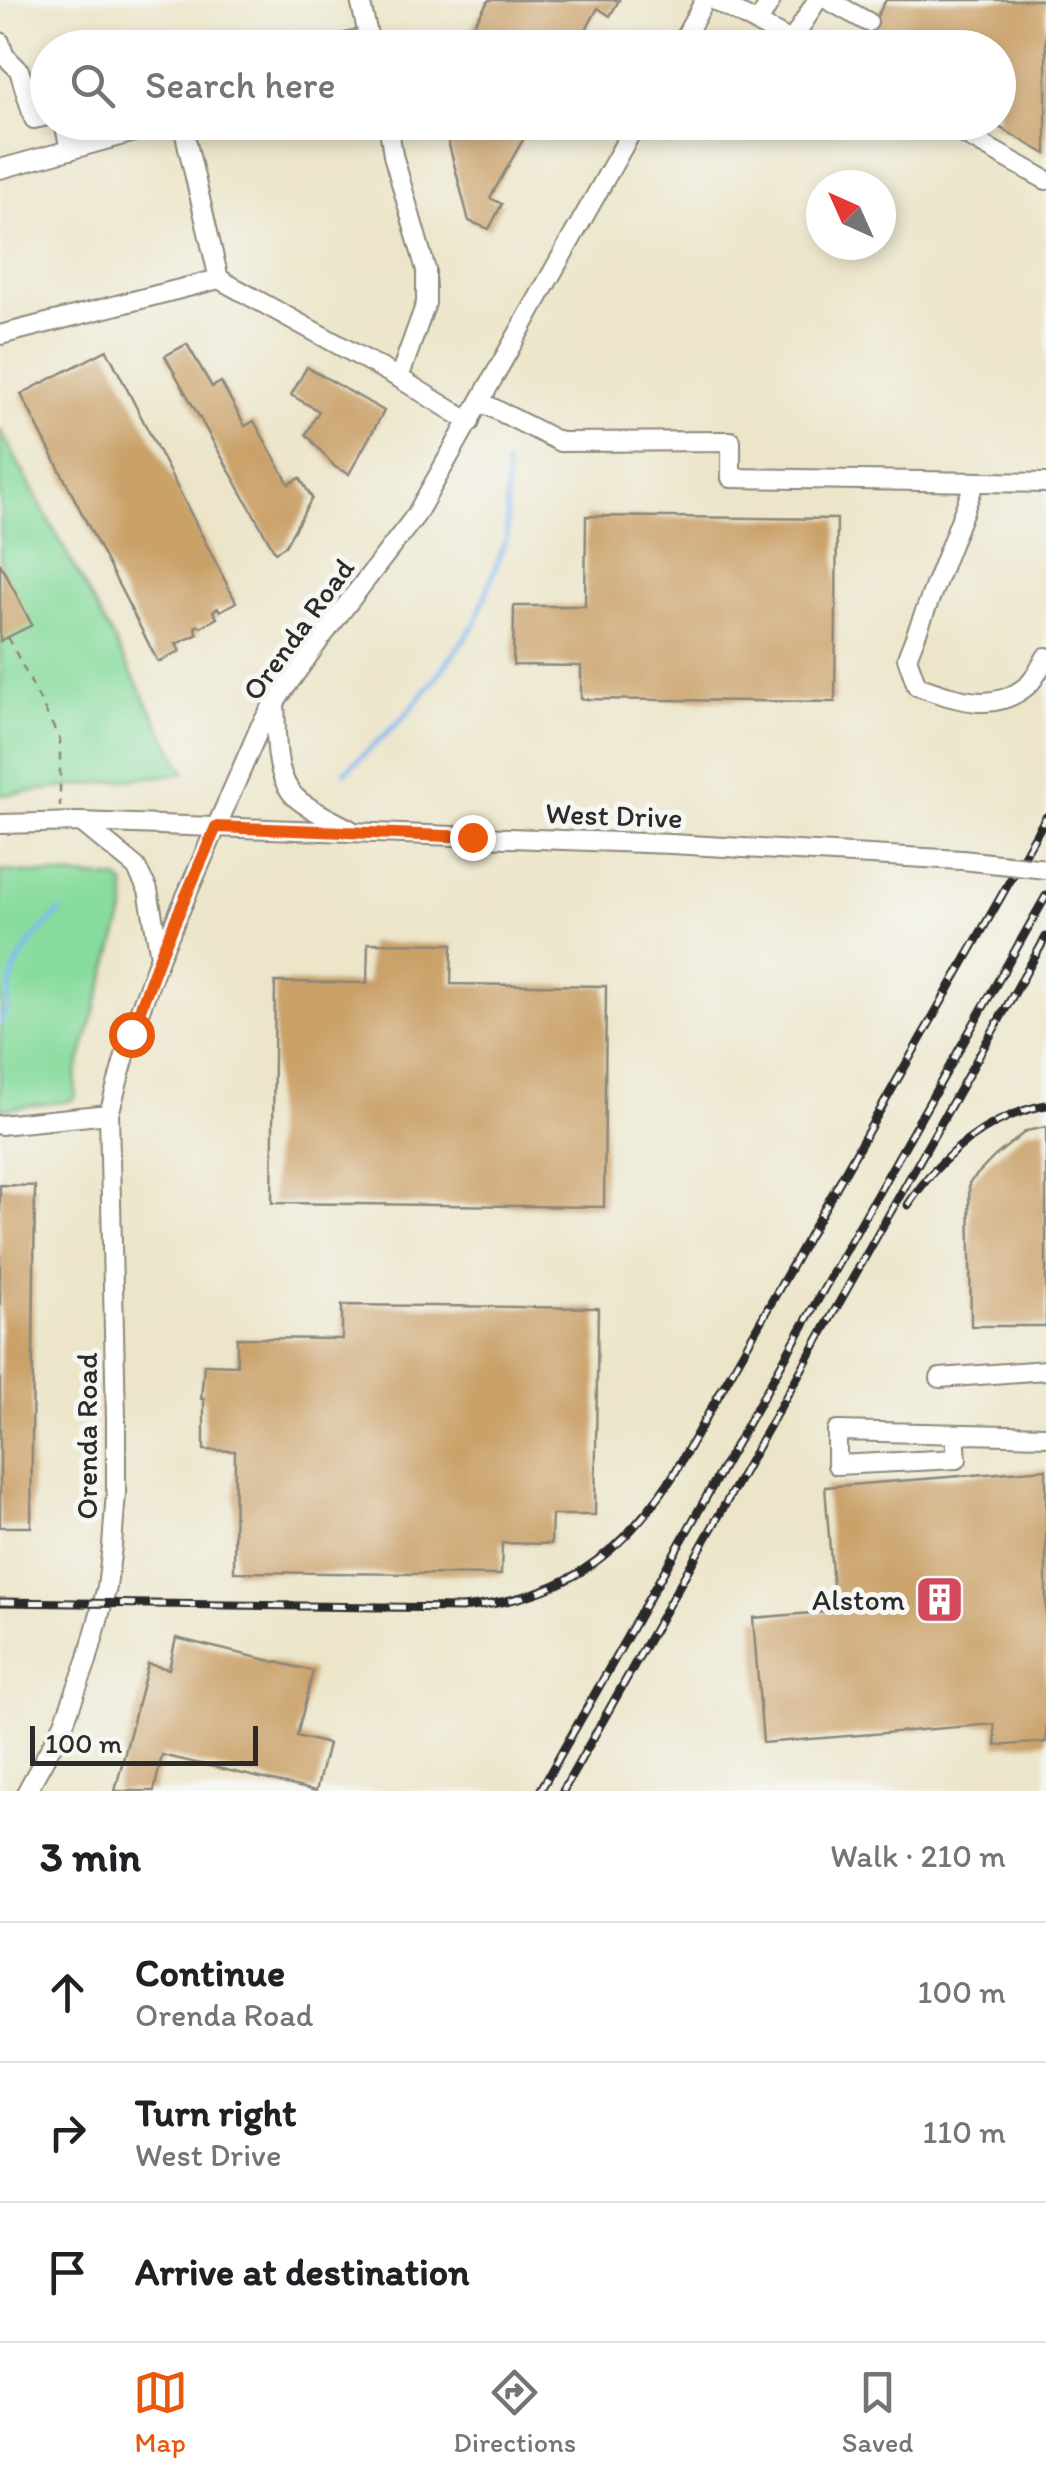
<!DOCTYPE html>
<meta charset="utf-8">
<style>
:root{--surface:#fff;--page:#f6f6f6;--text:#202124;--muted:#757577;--line:#e0e0e0;--accent:#ea580c}
body{margin:0;font-family:Itim,sans-serif;background:var(--page);color:var(--text)}
.compass{position:absolute;left:806px;top:170px;width:90px;height:90px;border-radius:50%;background:var(--surface);box-shadow:0 5px 15px #0003;rotate:315deg}
.scale{position:absolute;left:30px;bottom:25px;width:228px;box-sizing:border-box;padding-left:10px;border:5px solid #2b2b2b;border-top:0;font-size:28px;line-height:35px;white-space:nowrap;color:#2b2b2b;-webkit-text-stroke:8px #f6f6f2;paint-order:stroke}
.stop{position:absolute;width:30px;height:30px;margin:-22px;border:8px solid #ea580c;border-radius:50%;background:#fff}
.stop.end{background:#ea580c;border-color:#fff;box-shadow:0 2px 10px #0008}
.list{margin:0;padding:0;list-style:none}
h2{display:flex;justify-content:space-between;align-items:center;height:130px;margin:0;padding:0 40px;font-size:42px}
h2 small{font-size:32px;font-weight:400;color:var(--muted)}
.list li{display:grid;grid-template-columns:65px 1fr auto;gap:30px;align-items:center;box-sizing:border-box;height:140px;padding:0 40px;border-top:2px solid var(--line)}
.list b{display:block;font-size:38px;white-space:nowrap}
.list p{margin:0;font-size:32px;white-space:nowrap;color:var(--muted)}
.list em{font-size:32px;font-style:normal;color:var(--muted)}
.icon{flex:none;width:55px;height:55px;fill:none;stroke:currentColor;stroke-width:2;stroke-linecap:round;stroke-linejoin:round}
.map{position:relative;flex:none;width:1046px;height:1791px;overflow:hidden}
.search{position:absolute;background:var(--surface);box-shadow:0 5px 15px #0003;left:30px;right:30px;top:30px;height:110px;display:flex;align-items:center;gap:25px;box-sizing:border-box;padding:0 35px;border-radius:55px;color:var(--muted);font-size:38px}
.sheet{height:550px;background:var(--surface)}
nav{display:flex;justify-content:space-around;align-items:center;box-sizing:border-box;height:140px;border-top:2px solid var(--line);background:var(--surface);font-size:28px;color:var(--muted)}
nav a{display:grid;justify-items:center;gap:5px}
nav .on{color:var(--accent)}
.map>svg:first-child{display:block}
.green{fill:#87db9d;stroke:#598364;stroke-width:2.5}
.lines{fill:none;stroke-linecap:round;stroke-linejoin:round}
.stream{stroke:#7fb7ef;stroke-width:5}
.building{fill:#caa169}
.minor-casing{stroke:#8c887a;stroke-width:22}
.path{stroke:#8c887a;stroke-width:2.5;stroke-dasharray:8 8;stroke-linecap:butt}
.minor{stroke:#fff;stroke-width:18}
.rail-casing{stroke:#2b2b2b;stroke-width:9}
.rail{stroke:#f6f6f2;stroke-width:5;stroke-dasharray:15;stroke-linecap:butt}
.minor-bridge-casing{stroke:#8c887a;stroke-width:22;stroke-linecap:butt}
.minor-bridge{stroke:#fff;stroke-width:18}
.route{stroke:#ea580c;stroke-width:12}
.labels{text-anchor:middle;dominant-baseline:central;stroke-width:10;stroke-linejoin:round;paint-order:stroke}
.street-label{font-size:30px;fill:#2b2b2b;stroke:#f6f6f2}
.poi-label{font-size:30px;fill:#2b2b2b;stroke:#f6f6f2;text-anchor:end}
</style>
<div class="map">
<svg width="1046" height="1791" viewBox="0 0 1046 1791">
<rect width="100%" height="100%" fill="#f6f6f2"/>
<filter id="ink" filterUnits="userSpaceOnUse"><feTurbulence type="fractalNoise" baseFrequency=".01" numOctaves="2"/><feDisplacementMap in="SourceGraphic" scale="20" xChannelSelector="R" yChannelSelector="G"/><feConvolveMatrix kernelMatrix="1 2 1 2 8 2 1 2 1" color-interpolation-filters="sRGB"/></filter>
<filter id="wash" filterUnits="userSpaceOnUse"><feTurbulence type="fractalNoise" baseFrequency=".0048" numOctaves="4" result="noise"/><feDisplacementMap in="SourceGraphic" scale="40" xChannelSelector="R" yChannelSelector="G"/><feGaussianBlur stdDeviation="2.25" result="paint"/><feColorMatrix in="noise" values="0 0 0 0 0 0 0 0 0 0 0 0 0 0 0 0 0 1.4 0 .05"/><feComposite in="paint" operator="in"/></filter>
<g filter="url(#wash)">
<rect width="100%" height="100%" fill="#ece5c9"/>
<g class="green">
<path d="M0,429l185,344 -185,22z"/>
<path d="M0,871l118,8 7,6v25l-49,165 -1,24 -10,3 -65,7z"/>
</g>
<g class="lines">
<g class="stream">
<path d="M345,772l59,-55 32,-39 39,-54 32,-88 -1,-72"/>
<path d="M0,1022c9,-14 8,-30 13,-46 8,-26 28,-46 47,-64"/>
</g>
</g>
<g id="blocks">
<g class="building">
<path d="M489,0h130l-9,16 -12,-8 -22,40h-117z"/>
<path d="M886,0h160v154l-56,-32h8v-74h-139z"/>
<path d="M443,122h90l-43,76 12,6 -13,25 -20,-8z"/>
<path d="M187,344l25,43 9,-5 24,44 9,-5 35,63 11,-6 12,20 -27,48 -10,6 -110,-196z"/>
<path d="M107,350l129,252 -16,9 -2,-3 -5,3 4,7 -16,9 -2,-2 -4,2 3,7 -22,10 4,7 -22,11 -137,-268z"/>
<path d="M307,367l77,44 -35,63 -14,-7 -29,-33 13,-23 -28,-16z"/>
<path d="M586,516l251,3 -2,183 -254,-3v-33l-68,-1 1,-59h71z"/>
<path d="M0,563l32,62 -32,16z"/>
<path d="M368,943l84,1 -1,40 155,2 -2,221 -332,-4 3,-221 92,1z"/>
<path d="M1046,1127v199h-75l-2,-143 25,-26 32,-26z"/>
<path d="M0,1185l35,1 -4,341h-31z"/>
<path d="M342,1305l256,3 -3,207h-43l-1,29 -49,-1 -1,32 -267,-3 1,-121 -31,-1v-51h-3l3,-35 33,1v-27l105,1z"/>
<path d="M1046,1469v273l-50,4 -2,-22 -231,19 -10,-125 82,-7 -10,-124z"/>
<path d="M176,1638l137,33 -16,65 31,8 -12,47 -154,-36 -8,36h-39l33,-127 21,5z"/>
</g>
</g>
</g>
<g filter="url(#ink)">
<use href="#blocks" fill-opacity="0" stroke="#8c887a" stroke-width="2.5"/>
<g class="lines">
<defs>
<g id="minor">
<path d="M360,0l11,48"/>
<path d="M714,0l90,48"/>
<path d="M828,0l40,22"/>
<path d="M758,23l13,-23"/>
<path d="M792,41l25,-41"/>
<path d="M0,42l4,13 15,15 15,49 14,-3"/>
<path d="M326,48l43,-11"/>
<path d="M679,48l26,-48"/>
<path d="M64,122l6,28"/>
<path d="M182,122l37,157"/>
<path d="M388,122l5,33 33,115v33l-27,75"/>
<path d="M942,122l104,58"/>
<path d="M0,169l171,-47"/>
<path d="M0,335l219,-56 180,99 71,44"/>
<path d="M481,402l79,40 171,-1v37l315,5"/>
<path d="M975,482l-68,176 10,28c38,13 78,29 112,-2 7,-7 12,-18 17,-27"/>
<path d="M275,703c2,32 -3,78 26,99 15,11 34,19 50,28"/>
<path d="M81,822l55,45 12,23 12,66"/>
<path d="M0,824l80,-2 591,22 291,16"/>
<path d="M0,1125l109,-11"/>
<path d="M940,1378l106,-8"/>
<path d="M955,1434l2,25 -120,6v-34l209,5"/>
<path d="M27,1791l37,-68 23,-62 20,-74 5,-41 4,-54v-73l-7,-305 22,-80 29,-78 100,-229 15,-25 46,-64 95,-123 221,-393"/>
</g>
</defs>
<use href="#minor" class="minor-casing"/>
<path class="path" d="M8,637l52,103v67"/>
<use href="#minor" class="minor"/>
<defs>
<g id="rail">
<path d="M908,1205c32,-49 80,-89 138,-100"/>
<path d="M0,1602l461,6c100,-9 158,-50 212,-132l373,-659"/>
<path d="M540,1791l506,-895"/>
<path d="M563,1791l483,-854"/>
</g>
</defs>
<use href="#rail" class="rail-casing"/>
<use href="#rail" class="rail"/>
<defs>
<path id="minor-bridge" d="M962,860l84,9"/>
</defs>
<use href="#minor-bridge" class="minor-bridge-casing"/>
<use href="#minor-bridge" class="minor-bridge"/>
</g>
</g>
<g class="lines" filter="url(#ink)">
<path class="route" d="M131,1034l29,-78 56,-129 256,10"/>
</g>
<defs>
<symbol id="building-square" viewBox="-11 -11 22 22"><rect x="-9" y="-9" width="18" height="18" rx="4" fill="#d1495b" stroke="#f6f6f2"/><path d="M-4-6H4V6H1V3H-1V6H-4ZM-2.5-4.3h1.7v1.8h-1.7ZM.8-4.3h1.7v1.8H.8ZM-2.5-1h1.7V.8h-1.7ZM.8-1h1.7V.8H.8Z" fill="#fff"/></symbol>
</defs>
<g fill-rule="evenodd">
<use href="#building-square" x="912" y="1572" width="55" height="55"/>
</g>
<g class="labels">
<g class="street-label">
<text transform="translate(298 629) rotate(-54)">Orenda Road</text>
<text transform="translate(614 815) rotate(2)">West Drive</text>
<text transform="translate(86 1436) rotate(-90)">Orenda Road</text>
</g>
<g class="poi-label">
<text x="905" y="1599">Alstom</text>
</g>
</g>
</svg>
<svg class="compass" viewBox="-18 -18 36 36"><path d="M0-13l5 13h-10z" fill="#e53935"/><path d="M0 13l5-13h-10z" fill="#757577"/></svg>
<div class="scale">100 m</div>
<div class="stop" style="left:131px;top:1034px"></div>
<div class="stop end" style="left:472px;top:837px"></div>
<div class="search"><svg class="icon" aria-label="search" viewBox="0 0 24 24"><circle cx="10" cy="10" r="6"/><path d="M15 15l6 6"/></svg>Search here</div>
</div>
<section class="sheet">
<h2>3 min<small>Walk · 210 m</small></h2>
<ul class="list">
<li><svg class="icon" aria-label="ahead" viewBox="0 0 24 24"><path d="M12 20V5M6 11l6-6 6 6"/></svg><div><b>Continue</b><p>Orenda Road</p></div><em>100 m</em></li>
<li><svg class="icon" aria-label="right" viewBox="0 0 24 24"><path d="M7 20v-9h11M14 6l5 5-5 5"/></svg><div><b>Turn right</b><p>West Drive</p></div><em>110 m</em></li>
<li><svg class="icon" aria-label="arrive" viewBox="0 0 24 24"><path d="M6 21V4h12l-3 4 3 4H6"/></svg><div><b>Arrive at destination</b></div></li>
</ul>
</section>
<nav>
<a class="on"><svg class="icon" aria-label="map" viewBox="0 0 24 24"><path d="M3 6l6-2 6 2 6-2v14l-6 2-6-2-6 2zM9 4v14M15 6v14"/></svg>Map</a>
<a><svg class="icon" aria-label="directions" viewBox="0 0 24 24"><path d="M12 3l9 9-9 9-9-9zM9 14v-3h6M13 9l2 2-2 2"/></svg>Directions</a>
<a><svg class="icon" aria-label="saved" viewBox="0 0 24 24"><path d="M7 4h10v16l-5-4-5 4z"/></svg>Saved</a>
</nav>
